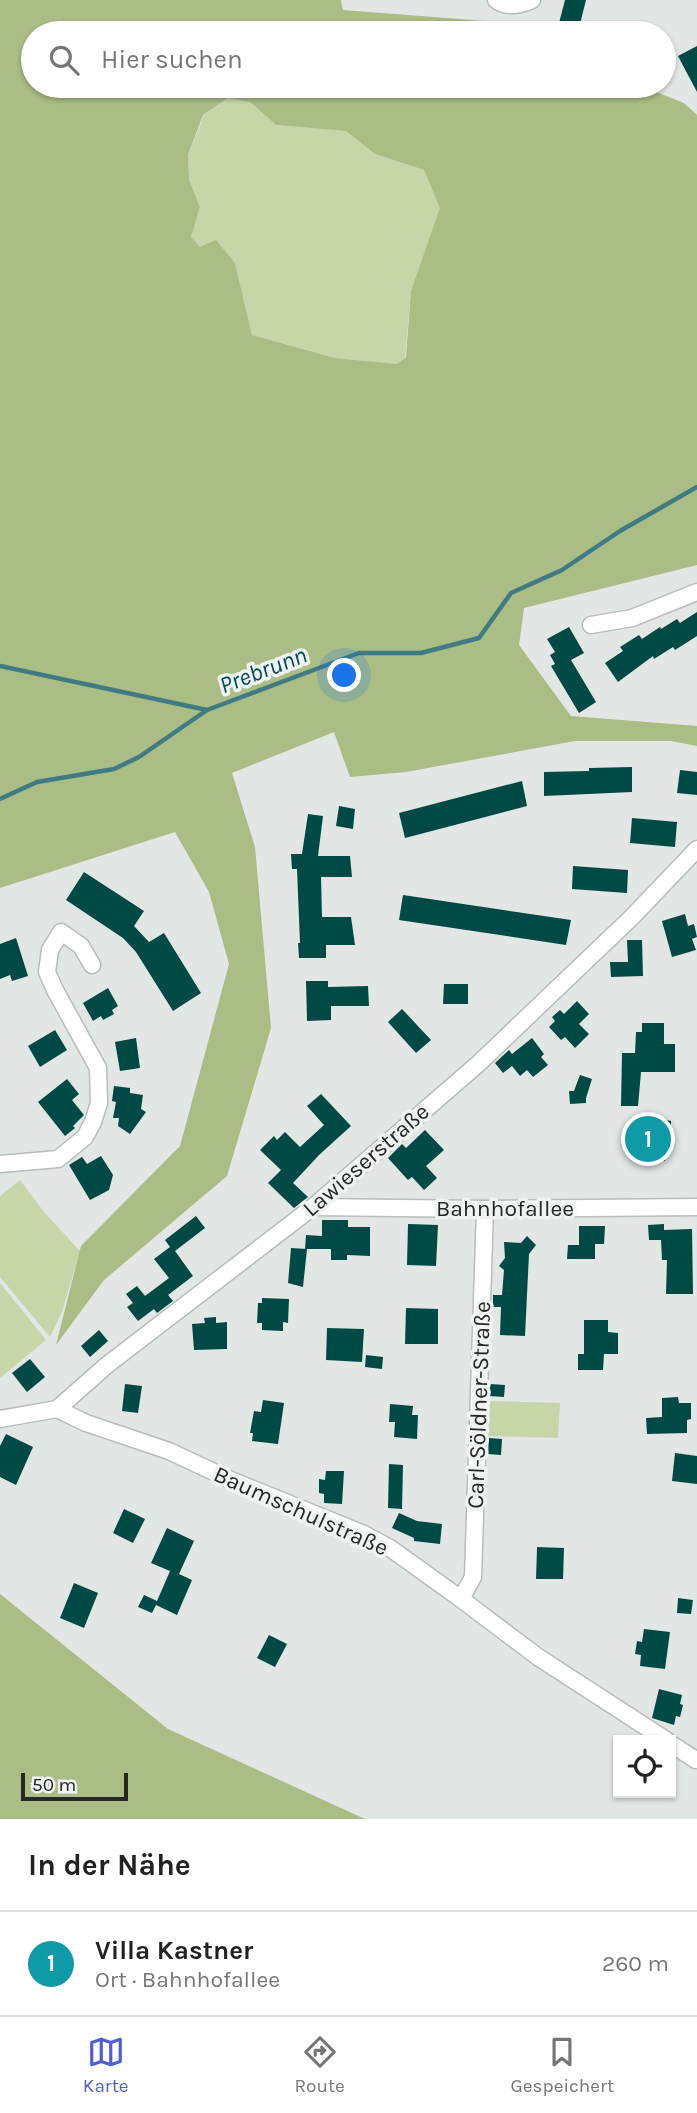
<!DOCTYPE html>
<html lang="de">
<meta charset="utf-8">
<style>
:root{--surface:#fff;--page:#f2f2f2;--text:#222;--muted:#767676;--line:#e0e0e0;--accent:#505ed4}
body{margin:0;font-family:Karla,sans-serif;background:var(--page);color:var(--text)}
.controls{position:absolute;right:21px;bottom:21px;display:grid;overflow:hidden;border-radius:0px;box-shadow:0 2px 5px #0004}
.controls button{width:63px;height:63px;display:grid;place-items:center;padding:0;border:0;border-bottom:2px solid var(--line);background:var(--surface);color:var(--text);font:35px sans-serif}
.scale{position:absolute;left:21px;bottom:18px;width:107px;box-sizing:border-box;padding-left:7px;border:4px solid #252726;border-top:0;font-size:19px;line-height:24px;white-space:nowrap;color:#252726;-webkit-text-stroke:5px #f0f3f1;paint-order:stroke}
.you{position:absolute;left:345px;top:676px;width:24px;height:24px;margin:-18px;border:5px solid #fff;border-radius:50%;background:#1a73e8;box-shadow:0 0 0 10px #1a73e833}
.badge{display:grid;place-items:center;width:46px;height:46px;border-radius:50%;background:var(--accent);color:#fff;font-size:23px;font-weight:700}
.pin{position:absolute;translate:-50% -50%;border:4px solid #fff;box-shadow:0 2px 7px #0006}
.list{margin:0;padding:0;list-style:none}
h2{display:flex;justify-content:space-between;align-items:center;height:91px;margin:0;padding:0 28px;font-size:30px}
h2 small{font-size:23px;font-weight:400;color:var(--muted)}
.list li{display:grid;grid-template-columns:46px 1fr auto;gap:21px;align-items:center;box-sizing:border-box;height:105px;padding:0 28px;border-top:2px solid var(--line)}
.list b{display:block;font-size:26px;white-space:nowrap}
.list p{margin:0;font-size:23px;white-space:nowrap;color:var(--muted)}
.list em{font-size:23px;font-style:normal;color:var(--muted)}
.icon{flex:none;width:38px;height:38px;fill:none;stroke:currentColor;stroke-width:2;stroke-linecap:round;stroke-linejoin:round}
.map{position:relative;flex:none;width:697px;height:1819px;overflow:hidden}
.search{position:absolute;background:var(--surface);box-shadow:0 2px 5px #0004;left:21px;right:21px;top:21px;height:77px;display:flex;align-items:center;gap:18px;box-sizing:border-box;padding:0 24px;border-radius:38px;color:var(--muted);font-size:26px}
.sheet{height:196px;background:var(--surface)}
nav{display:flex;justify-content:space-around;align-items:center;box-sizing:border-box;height:98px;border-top:2px solid var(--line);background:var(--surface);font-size:19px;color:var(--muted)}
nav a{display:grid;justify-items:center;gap:4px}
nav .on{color:var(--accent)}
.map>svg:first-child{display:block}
.green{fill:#c6d6a9}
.forest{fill:#a9bd84;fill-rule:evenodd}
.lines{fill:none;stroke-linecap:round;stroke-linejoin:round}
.stream{stroke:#407a82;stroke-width:4.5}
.building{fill:#004a45}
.minor-casing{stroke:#b8bcba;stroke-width:19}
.minor{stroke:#fff;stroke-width:16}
.labels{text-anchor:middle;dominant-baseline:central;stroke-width:7;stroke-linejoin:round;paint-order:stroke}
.street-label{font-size:23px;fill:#252726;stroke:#f0f3f1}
.water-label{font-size:24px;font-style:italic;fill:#004b55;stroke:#f0f3f1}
</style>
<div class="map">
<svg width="697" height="1819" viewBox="0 0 697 1819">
<rect width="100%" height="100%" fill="#e2e6e4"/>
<g class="green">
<path d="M228,98l22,4 26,23 70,6 29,23 49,16 17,38 -30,83 -6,66 -8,7 -62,-6 -83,-23 -17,-72 -35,-16 -9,-10 9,-30 -11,-28 -1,-23 16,-41z"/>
<path d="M20,1180l24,32 36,39 -18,61 -12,25 -50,-60v-81z"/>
<path d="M0,1283l46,57 -46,38z"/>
<path d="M490,1401l70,2 -2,35 -70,-2z"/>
</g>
<g class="forest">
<path d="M0,0h341l2,10 142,11 30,12h-482v53h608l43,17 13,12v450l-173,43 -5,37 52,71 126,10v20l-26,-5h-96l-169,31 -56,5 -16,-45 -102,41 23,74 16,181 -44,148 -123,104 -48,65 25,-99 99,-100 49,-182 -20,-72 -34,-60 -175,56zM228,98l22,4 26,23 70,6 29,23 49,16 16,38 -29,83 -5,66 -9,7 -62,-6 -83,-23 -17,-72 -19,-23 -16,7 -9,-10 9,-30 -11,-28 -1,-24 15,-40z"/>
<path d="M0,1594l168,135 197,90h-365z"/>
</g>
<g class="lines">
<g class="stream">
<path d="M0,666l207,44 152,-57h62l58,-15 32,-45 51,-23 58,-39 77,-44"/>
<path d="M0,799l37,-17 77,-13 25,-12 68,-47"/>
</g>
</g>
<g class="building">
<path d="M565,0h21l-7,28 -20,-5z"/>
<path d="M697,46v46l-19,-36z"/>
<path d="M697,612v24l-22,14 -2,-3 -19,12 -1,-3 -35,26 -13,-19 18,-12 -3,-4 19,-12 3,4 18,-12 1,2 16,-10 3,4z"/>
<path d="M569,627l15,26 -13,7 25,42 -17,11 -28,-47 4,-2 -5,-9 5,-3 -8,-13z"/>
<path d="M632,767v25l-88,4v-24l45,-1v-3z"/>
<path d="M680,770l17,2v23l-20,-2z"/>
<path d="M522,781l5,25 -122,32 -6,-25z"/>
<path d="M339,806l16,3 -2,20 -17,-3z"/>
<path d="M308,814l15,2 -5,40h32l2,21h-31l1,40h29l4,28h-29v13h-27l-1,-15h2l-3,-74h-5l-1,-15h11z"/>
<path d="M632,818l45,4 -2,25 -45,-4z"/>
<path d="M573,866l55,4 -1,23 -55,-4z"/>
<path d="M84,872l60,39 -10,15 15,16 15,-9 37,60 -28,18 -37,-59 -13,-14 -57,-38z"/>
<path d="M403,895l168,25 -5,25 -167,-25z"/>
<path d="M685,914l3,12 6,-2 3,13 -5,2 4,11 -24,7 -10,-36z"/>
<path d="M16,938l12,38 -16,5 -2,-6 -10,4v-35z"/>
<path d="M627,940h15l1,36 -32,1 -1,-15h18z"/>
<path d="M306,981h22v6l40,-1 1,20h-38v14l-24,1z"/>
<path d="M444,984h24v20h-25z"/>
<path d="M108,988l10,18 -6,4 2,4 -11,6 -2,-4 -8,5 -10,-18z"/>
<path d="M577,1001l12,13 -10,10 10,10 -14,14 -10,-11 -4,3 -12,-13 6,-6 -3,-4 8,-7 4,4z"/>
<path d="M402,1009l29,31 -15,13 -28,-31z"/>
<path d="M642,1023h22v21h11v28h-34l-3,34h-17l1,-53h13l1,-21h6z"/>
<path d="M55,1030l12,20 -27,17 -12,-21z"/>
<path d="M136,1038l4,30 -20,3 -5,-29z"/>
<path d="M532,1038l12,16 -3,3 7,8 -15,12 -6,-7 -7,6 -8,-10 -9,7 -8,-10 14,-13 3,4z"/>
<path d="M580,1075l12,4 -6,19v5l-16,1 -1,-13h5z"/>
<path d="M67,1079l12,15 -7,6 12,15 -11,11 2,2 -10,8 -27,-34z"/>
<path d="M114,1086l16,2v5l13,2 -2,14 5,3 -16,22 -12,-8 1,-8h-6l3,-16 -4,-1z"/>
<path d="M321,1094l30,32 -32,29 -26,28 15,14 -14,11 -26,-25 13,-13 -21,-20 14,-14 3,4 8,-8 15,15 24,-22 -17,-19z"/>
<path d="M655,1117l16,4v15h-7l1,25h-10l-4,4 -4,-4 -9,1 -1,-28z"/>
<path d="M425,1130l19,20 -18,16 11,12 -13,12 -12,-13 -4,3 -20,-22 14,-14 4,4z"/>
<path d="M101,1156l12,19 -4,15 -19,10 -21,-35 13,-8 5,7z"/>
<path d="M196,1216l9,12 -30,23 18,25 -25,19 5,6 -16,12 -3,-4 -16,12 -11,-14 6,-4 -7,-9 11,-8 8,10 24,-18 -15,-19 16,-12 -5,-7z"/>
<path d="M322,1220h26v7h22v29l-23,-1v5h-16v-11h-26l1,-14 16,1z"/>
<path d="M408,1224l30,1 -2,41 -29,-1z"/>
<path d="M664,1224v6l28,-1 1,65h-27l1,-34h-5l-1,-20h-12l-1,-15z"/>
<path d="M579,1226h26l-1,18h-9v15h-28l1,-14h11z"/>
<path d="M527,1236l9,9 -7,9 -4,82 -25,-1 1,-28h-8v-12h9l2,-25 -5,-4 6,-8 -1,-16 17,1z"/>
<path d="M291,1248l16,1 -4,38 -15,-4z"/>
<path d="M262,1298l27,1 -1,24 -5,-1v9l-21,-1v-7h-5l1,-20h4z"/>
<path d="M406,1308l32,1v35h-33z"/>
<path d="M216,1317v6l11,-1v27l-33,1 -2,-26 13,-1 -1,-5z"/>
<path d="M584,1320h24v12l10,1v21h-14l-1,16h-25v-16h6z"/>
<path d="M327,1328l37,1 -2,33 -36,-2z"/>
<path d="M99,1330l9,11 -18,16 -9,-11z"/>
<path d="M366,1355l17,2 -1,12 -17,-2z"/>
<path d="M30,1359l15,18 -18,15 -15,-19z"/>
<path d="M125,1384l17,2 -4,27 -16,-2z"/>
<path d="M490,1384l15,1 -1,12 -15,-1z"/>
<path d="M678,1397l1,6h12v16l-4,1v13l-40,1 -1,-16 16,-1v-19z"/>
<path d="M263,1400l21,3 -6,41 -26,-3 1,-8h-3l4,-22 7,1z"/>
<path d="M390,1404l23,2 -1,9h6l-1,24 -23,-2 1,-15h-6z"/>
<path d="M6,1434l27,13 -17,38 -16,-8v-31z"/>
<path d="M489,1438l13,1 -1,16 -13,-1z"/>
<path d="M675,1453l22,3v28l-25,-3z"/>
<path d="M389,1464l14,1 -1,44 -14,-1z"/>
<path d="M326,1471h18l-2,33 -18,-1v-9l-5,-1v-14l6,1z"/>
<path d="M124,1509l21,10 -12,24 -20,-10z"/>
<path d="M399,1513l18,8 25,3 -2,20 -26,-3v-3l-22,-10z"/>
<path d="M167,1528l27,13 -15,33 13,6 -15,35 -21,-10 -4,8 -14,-6 6,-12 13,6 13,-30 -19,-8z"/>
<path d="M537,1547l27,1 -1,31h-27z"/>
<path d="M74,1583l24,10 -14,35 -24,-10z"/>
<path d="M678,1598l15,2 -2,14 -14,-1z"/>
<path d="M644,1629l26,3 -5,37 -25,-3 1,-11 -6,-1 2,-13 5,1z"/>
<path d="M269,1635l18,9 -12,23 -18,-9z"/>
<path d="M659,1689l23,6 -2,9 3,1 -3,12 -4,-1 -2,9 -22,-7z"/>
</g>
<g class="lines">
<defs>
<g id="minor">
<path d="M496,0c11,8 25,5 36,0"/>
<path d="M591,625l41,-7 65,-26"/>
<path d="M0,1164l58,-5 27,-22 8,-15 6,-19 -1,-35 -43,-78 -8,-18 3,-22 11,-18 20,14 11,19"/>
<path d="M313,1207l172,2 212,-2"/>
<path d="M57,1409l29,14 83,28 64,30 131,53 26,14 71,51 77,58 128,83"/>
<path d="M0,1419l57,-10 50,-44 206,-158 165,-143 154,-147 65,-68"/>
<path d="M461,1599l12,-22 12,-368"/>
<path d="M671,1744l25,16"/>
</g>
</defs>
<use href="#minor" class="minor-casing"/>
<use href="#minor" class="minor"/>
</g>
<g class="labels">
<g class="street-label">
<text transform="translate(366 1160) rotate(-41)">Lawieserstraße</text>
<text x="505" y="1208">Bahnhofallee</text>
<text transform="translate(479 1405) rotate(-88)">Carl-Söldner-Straße</text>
<text transform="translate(301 1511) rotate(24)">Baumschulstraße</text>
</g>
<g class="water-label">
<text transform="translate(263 670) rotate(-21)">Prebrunn</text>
</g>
</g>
</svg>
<div class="controls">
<button><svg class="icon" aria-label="locate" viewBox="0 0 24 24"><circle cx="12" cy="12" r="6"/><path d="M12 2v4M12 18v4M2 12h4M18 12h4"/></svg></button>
</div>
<div class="scale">50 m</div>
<div class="you"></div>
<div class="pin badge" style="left:648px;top:1139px;background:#0f9aa8">1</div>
<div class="search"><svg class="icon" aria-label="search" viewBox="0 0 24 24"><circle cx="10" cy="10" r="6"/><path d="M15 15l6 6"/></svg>Hier suchen</div>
</div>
<section class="sheet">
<h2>In der Nähe<small></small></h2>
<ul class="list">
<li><span class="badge" style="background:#0f9aa8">1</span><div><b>Villa Kastner</b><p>Ort · Bahnhofallee</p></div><em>260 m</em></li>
</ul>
</section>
<nav>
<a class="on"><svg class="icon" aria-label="map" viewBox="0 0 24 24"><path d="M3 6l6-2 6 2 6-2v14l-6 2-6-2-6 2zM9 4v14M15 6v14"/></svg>Karte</a>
<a><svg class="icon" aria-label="directions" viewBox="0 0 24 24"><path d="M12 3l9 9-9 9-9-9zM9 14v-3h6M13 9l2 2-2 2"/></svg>Route</a>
<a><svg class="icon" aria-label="saved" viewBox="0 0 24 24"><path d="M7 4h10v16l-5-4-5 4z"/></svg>Gespeichert</a>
</nav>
